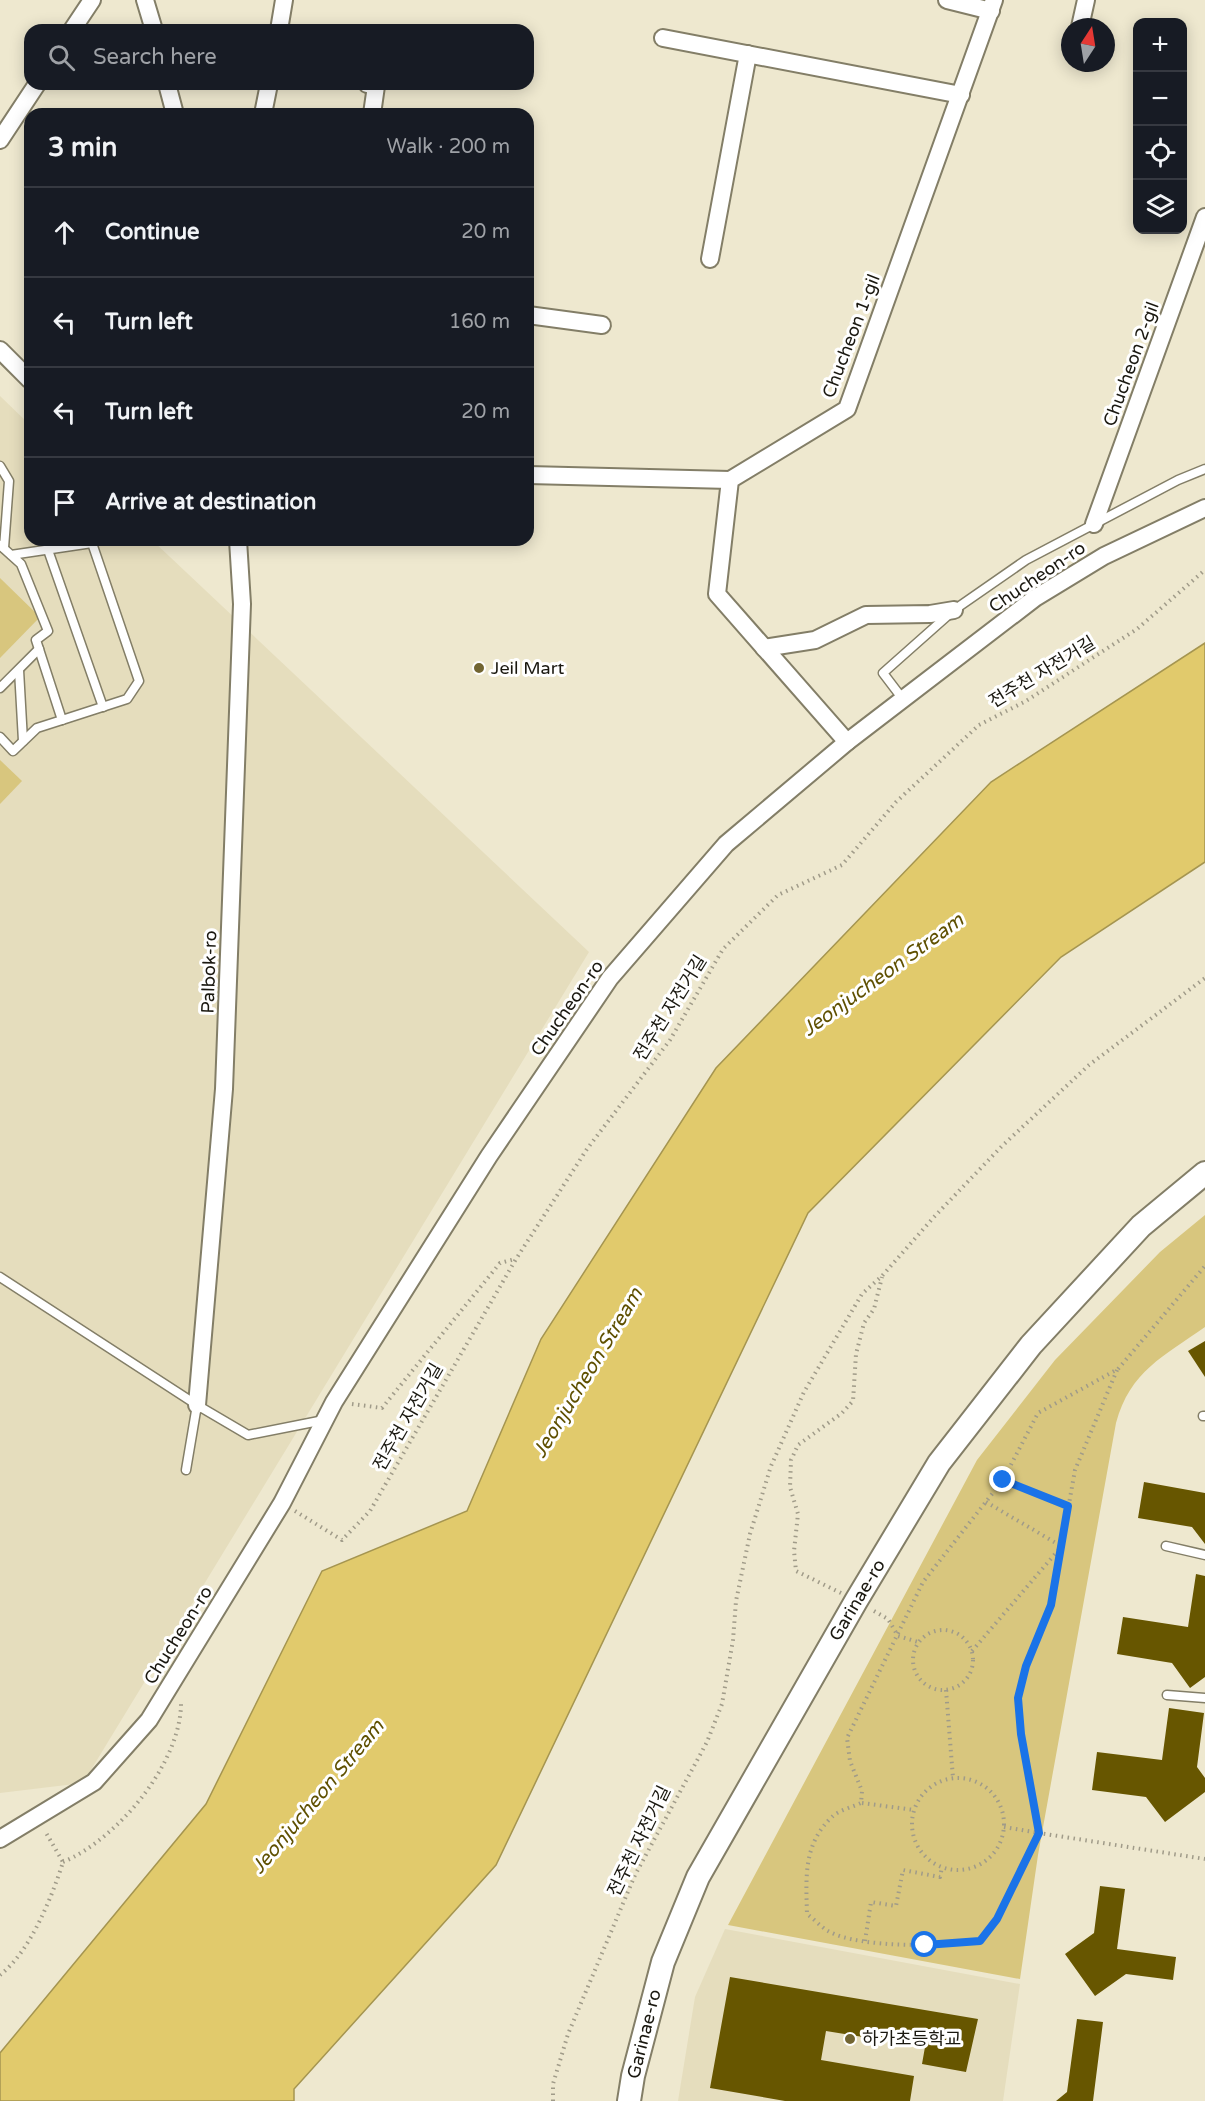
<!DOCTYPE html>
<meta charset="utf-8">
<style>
:root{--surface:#171b24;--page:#242831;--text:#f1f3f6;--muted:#9ea1a6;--line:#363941}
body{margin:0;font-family:"Varela Round","Noto Sans KR",sans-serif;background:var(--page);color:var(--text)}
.controls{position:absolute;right:18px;top:18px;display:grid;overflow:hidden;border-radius:12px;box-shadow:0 3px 15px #0003}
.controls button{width:54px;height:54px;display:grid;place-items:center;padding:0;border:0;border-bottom:2px solid var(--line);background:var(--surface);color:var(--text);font:30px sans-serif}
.compass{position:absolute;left:1061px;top:18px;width:54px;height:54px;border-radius:50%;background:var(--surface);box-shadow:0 3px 15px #0003;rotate:12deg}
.stop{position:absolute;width:18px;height:18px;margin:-14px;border:4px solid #1a73e8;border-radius:50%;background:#fff}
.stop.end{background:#1a73e8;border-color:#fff;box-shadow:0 2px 6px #0008}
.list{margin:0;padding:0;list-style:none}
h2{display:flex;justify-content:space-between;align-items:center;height:78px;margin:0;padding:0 24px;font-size:26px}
h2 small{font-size:20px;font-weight:400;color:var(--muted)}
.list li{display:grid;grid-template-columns:39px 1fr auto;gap:18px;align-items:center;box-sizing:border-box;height:90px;padding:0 24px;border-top:2px solid var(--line)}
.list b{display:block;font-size:22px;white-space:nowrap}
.list em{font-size:20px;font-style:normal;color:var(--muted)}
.icon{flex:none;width:33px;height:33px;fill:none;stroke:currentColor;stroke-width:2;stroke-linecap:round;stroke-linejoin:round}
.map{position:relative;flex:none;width:1205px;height:2101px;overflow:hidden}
.search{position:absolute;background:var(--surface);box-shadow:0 3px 15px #0003;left:24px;top:24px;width:510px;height:66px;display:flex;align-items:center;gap:15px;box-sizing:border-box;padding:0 21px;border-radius:18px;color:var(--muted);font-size:22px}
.panel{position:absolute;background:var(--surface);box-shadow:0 3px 15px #0003;left:24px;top:108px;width:510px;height:438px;border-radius:18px}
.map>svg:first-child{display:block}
.built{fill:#e5ddbd}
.green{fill:#d8c67e}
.water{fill:#e1ca6c;stroke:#a59550;stroke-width:1.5}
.building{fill:#675600}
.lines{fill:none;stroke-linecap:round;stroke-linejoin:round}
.lane-casing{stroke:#837e67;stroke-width:11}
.street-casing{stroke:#837e67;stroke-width:20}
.secondary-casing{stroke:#837e67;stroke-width:26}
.path{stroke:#a09b89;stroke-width:4;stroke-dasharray:1.5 4.5;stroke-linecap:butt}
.lane{stroke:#fff;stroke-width:8}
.street{stroke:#fff;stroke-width:16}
.secondary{stroke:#fff;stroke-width:22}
.route{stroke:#1a73e8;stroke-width:8}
.poi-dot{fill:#726532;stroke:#fff;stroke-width:2}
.labels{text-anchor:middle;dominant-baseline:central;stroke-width:6;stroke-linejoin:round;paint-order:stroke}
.street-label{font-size:18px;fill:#1a1810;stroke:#fff}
.poi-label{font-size:18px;fill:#1a1810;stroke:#fff;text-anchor:start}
.water-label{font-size:20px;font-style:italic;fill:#5f5001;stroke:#fff}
</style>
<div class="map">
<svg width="1205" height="2101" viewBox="0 0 1205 2101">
<rect width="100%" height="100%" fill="#eee8cf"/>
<g class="built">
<path d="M0,396l30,29v115h122l437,412 -506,831 -83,10z"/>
<path d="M725,1929l295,55 -17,117h-325l17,-104z"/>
</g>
<g class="green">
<path d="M0,578l40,39 -40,41z"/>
<path d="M0,760l22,21 -22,23z"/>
<path d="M1205,1215v112c-41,29 -75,44 -89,96l-78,432 -18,124 -292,-54 249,-465 78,-100 105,-108z"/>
</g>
<path class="water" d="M1205,643v219l-144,95 -253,256 -312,652 -202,224v12h-294v-48l206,-249 116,-233 145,-60 74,-172 175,-271 275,-286z"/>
<g class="building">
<path d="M1205,1341v36l-17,-26z"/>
<path d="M1144,1482l61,11v51l-13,-17 -54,-9z"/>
<path d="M1196,1574l9,2v101l-15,11 -18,-25 -55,-9 6,-37 65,10z"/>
<path d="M1169,1708l35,5 -7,54 8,11v14l-40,30 -19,-25 -54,-7 5,-38 65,8z"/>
<path d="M1100,1886l25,3 -8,60 59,8 -3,23 -47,-6 -31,22 -30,-42 29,-21z"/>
<path d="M730,1977l248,42 -12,53 -44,-8 3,-17 -99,-16 -5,29 93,16 -4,25h-125l-75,-13z"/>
<path d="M1077,2019l26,3 -10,79h-37l11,-9z"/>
</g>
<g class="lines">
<defs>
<g id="lane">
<path d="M0,466l9,15 -5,67"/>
<path d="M0,545l21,19 27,67 -12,9 26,80 65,-21 12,-18 -47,-138 -81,12"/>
<path d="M48,550l55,157"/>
<path d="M19,670l4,71"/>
<path d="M0,688l39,-39"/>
<path d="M902,698l-19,-25 71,-63 72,-50 152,-80 27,-11"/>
<path d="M0,737l13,14 24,-23 25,-8"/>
<path d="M0,1277l197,128 51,30 76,-15"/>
<path d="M1203,1416h2"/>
<path d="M186,1470l11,-65"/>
<path d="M1166,1546l39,9"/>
<path d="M1167,1695l38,3"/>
</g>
<g id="street">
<path d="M145,0l9,30"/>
<path d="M947,0l44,11"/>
<path d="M1080,27l6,-27"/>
<path d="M72,30l20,-30"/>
<path d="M279,30l5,-30"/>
<path d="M663,38l298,57"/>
<path d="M167,84l8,30"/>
<path d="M367,84l9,2 -4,28"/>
<path d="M263,114l6,-30"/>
<path d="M0,140l37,-56"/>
<path d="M710,259l38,-205"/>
<path d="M528,315l74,10"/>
<path d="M0,350l30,30"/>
<path d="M528,475l202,5"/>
<path d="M1094,524l111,-307"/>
<path d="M764,648l51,-8 51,-25 64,-1 24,-4"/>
<path d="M847,742l-130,-148 13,-114 117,-71 147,-409"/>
<path d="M197,1405l27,-316 18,-485 -4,-64"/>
<path d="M0,1839l94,-57 55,-62 133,-217 52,-101 155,-246 121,-178 116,-134 121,-102 188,-144 69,-42 101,-48"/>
</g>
<path id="secondary" d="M629,2101l4,-25 30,-114 35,-85 158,-276 83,-138 92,-118 110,-119 64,-53"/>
</defs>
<use href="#lane" class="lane-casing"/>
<use href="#street" class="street-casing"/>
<use href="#secondary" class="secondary-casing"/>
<g class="path">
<path d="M1117,1370l-42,100 -24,135 -24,61 -9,32 3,36 18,99 166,26"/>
<path d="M352,1404l30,4 118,-145 15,-4"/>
<path d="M1003,1480l65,27"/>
<path d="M986,1502l75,44"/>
<path d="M295,1511l47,29 28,-29 146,-252 71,-110 83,-109 53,-91 55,-54 64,-30 54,-63 83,-77 47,-24 111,-72 68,-59"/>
<path d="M841,1593l-45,-22 -2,-20 4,-37 -8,-27 1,-27 7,-15 44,-32 11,-12 3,-47 8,-31 10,-14 8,-32"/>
<path d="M874,1611l14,8 10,17 20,6"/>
<circle cx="943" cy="1660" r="30"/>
<path d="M972,1651l89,-104"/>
<path d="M946,1690l7,88"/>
<circle cx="958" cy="1824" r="46"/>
<path d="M862,1803l52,7"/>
<path d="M1004,1827l35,6 -42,86 -17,22c-36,5 -120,8 -152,-10 -7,-4 -14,-12 -21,-17 -1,-36 -4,-70 25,-97 7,-7 21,-10 29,-14l1,-12 -12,-30 -3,-23 76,-156 80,-102 35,-67 80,-44 87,-103"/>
<path d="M63,1862c55,-23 120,-101 118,-162"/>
<path d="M865,1941l6,-39 25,4 7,-36 37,7 2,-10"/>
<path d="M0,1975c30,-23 52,-78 63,-113l-18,-31"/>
<path d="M553,2101v-17l15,-50 67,-159 72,-133 15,-38 11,-64 3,-39 14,-67 21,-68 33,-74 58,-98 20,-18 52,-59 68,-71 87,-81 116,-87"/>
</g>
<use href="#lane" class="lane"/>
<use href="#street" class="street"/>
<use href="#secondary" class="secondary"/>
</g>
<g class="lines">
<path class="route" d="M925,1945l55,-4 17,-22 42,-86 -18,-99 -3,-36 8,-32 25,-61 17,-99 -65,-26"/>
</g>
<g class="poi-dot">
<circle cx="479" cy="668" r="6"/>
<circle cx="850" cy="2039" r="6"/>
</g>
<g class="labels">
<g class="street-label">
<text transform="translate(851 336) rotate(-69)">Chucheon 1-gil</text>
<text transform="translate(1131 364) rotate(-70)">Chucheon 2-gil</text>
<text transform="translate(1037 577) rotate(-34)">Chucheon-ro</text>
<text transform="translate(1042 672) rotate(-31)">전주천 자전거길</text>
<text transform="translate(209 972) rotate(-88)">Palbok-ro</text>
<text transform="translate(567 1008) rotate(-55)">Chucheon-ro</text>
<text transform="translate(670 1008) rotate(-58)">전주천 자전거길</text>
<text transform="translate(408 1417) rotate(-60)">전주천 자전거길</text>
<text transform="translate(857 1600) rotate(-59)">Garinae-ro</text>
<text transform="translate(178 1635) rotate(-58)">Chucheon-ro</text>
<text transform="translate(639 1841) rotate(-64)">전주천 자전거길</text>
<text transform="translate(644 2034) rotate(-76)">Garinae-ro</text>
</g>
<g class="poi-label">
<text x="491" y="668">Jeil Mart</text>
<text x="862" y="2039">하가초등학교</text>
</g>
<g class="water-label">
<text transform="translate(883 975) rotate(-36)">Jeonjucheon Stream</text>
<text transform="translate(588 1373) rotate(-59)">Jeonjucheon Stream</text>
<text transform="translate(318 1797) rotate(-50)">Jeonjucheon Stream</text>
</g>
</g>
</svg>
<div class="controls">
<button>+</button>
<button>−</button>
<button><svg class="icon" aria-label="locate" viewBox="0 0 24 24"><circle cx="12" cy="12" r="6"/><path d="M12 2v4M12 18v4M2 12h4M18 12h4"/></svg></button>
<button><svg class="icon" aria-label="layers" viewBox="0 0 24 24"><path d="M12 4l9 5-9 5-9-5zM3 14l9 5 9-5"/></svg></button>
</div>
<svg class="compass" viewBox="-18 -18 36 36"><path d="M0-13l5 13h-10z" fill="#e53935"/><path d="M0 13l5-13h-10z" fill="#9ea1a6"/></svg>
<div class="stop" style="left:925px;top:1945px"></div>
<div class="stop end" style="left:1003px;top:1480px"></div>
<div class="search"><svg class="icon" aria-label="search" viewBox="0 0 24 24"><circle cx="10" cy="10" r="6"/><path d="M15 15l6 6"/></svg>Search here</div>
<section class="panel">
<h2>3 min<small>Walk · 200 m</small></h2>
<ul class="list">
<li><svg class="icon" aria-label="ahead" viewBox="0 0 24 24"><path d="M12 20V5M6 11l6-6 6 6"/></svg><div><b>Continue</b></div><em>20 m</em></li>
<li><svg class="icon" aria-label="left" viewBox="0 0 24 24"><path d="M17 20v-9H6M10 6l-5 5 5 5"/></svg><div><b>Turn left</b></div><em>160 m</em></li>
<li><svg class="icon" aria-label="left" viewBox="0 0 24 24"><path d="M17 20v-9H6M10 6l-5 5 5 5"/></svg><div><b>Turn left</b></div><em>20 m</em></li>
<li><svg class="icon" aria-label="arrive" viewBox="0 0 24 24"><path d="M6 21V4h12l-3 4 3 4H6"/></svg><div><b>Arrive at destination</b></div></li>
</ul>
</section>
</div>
